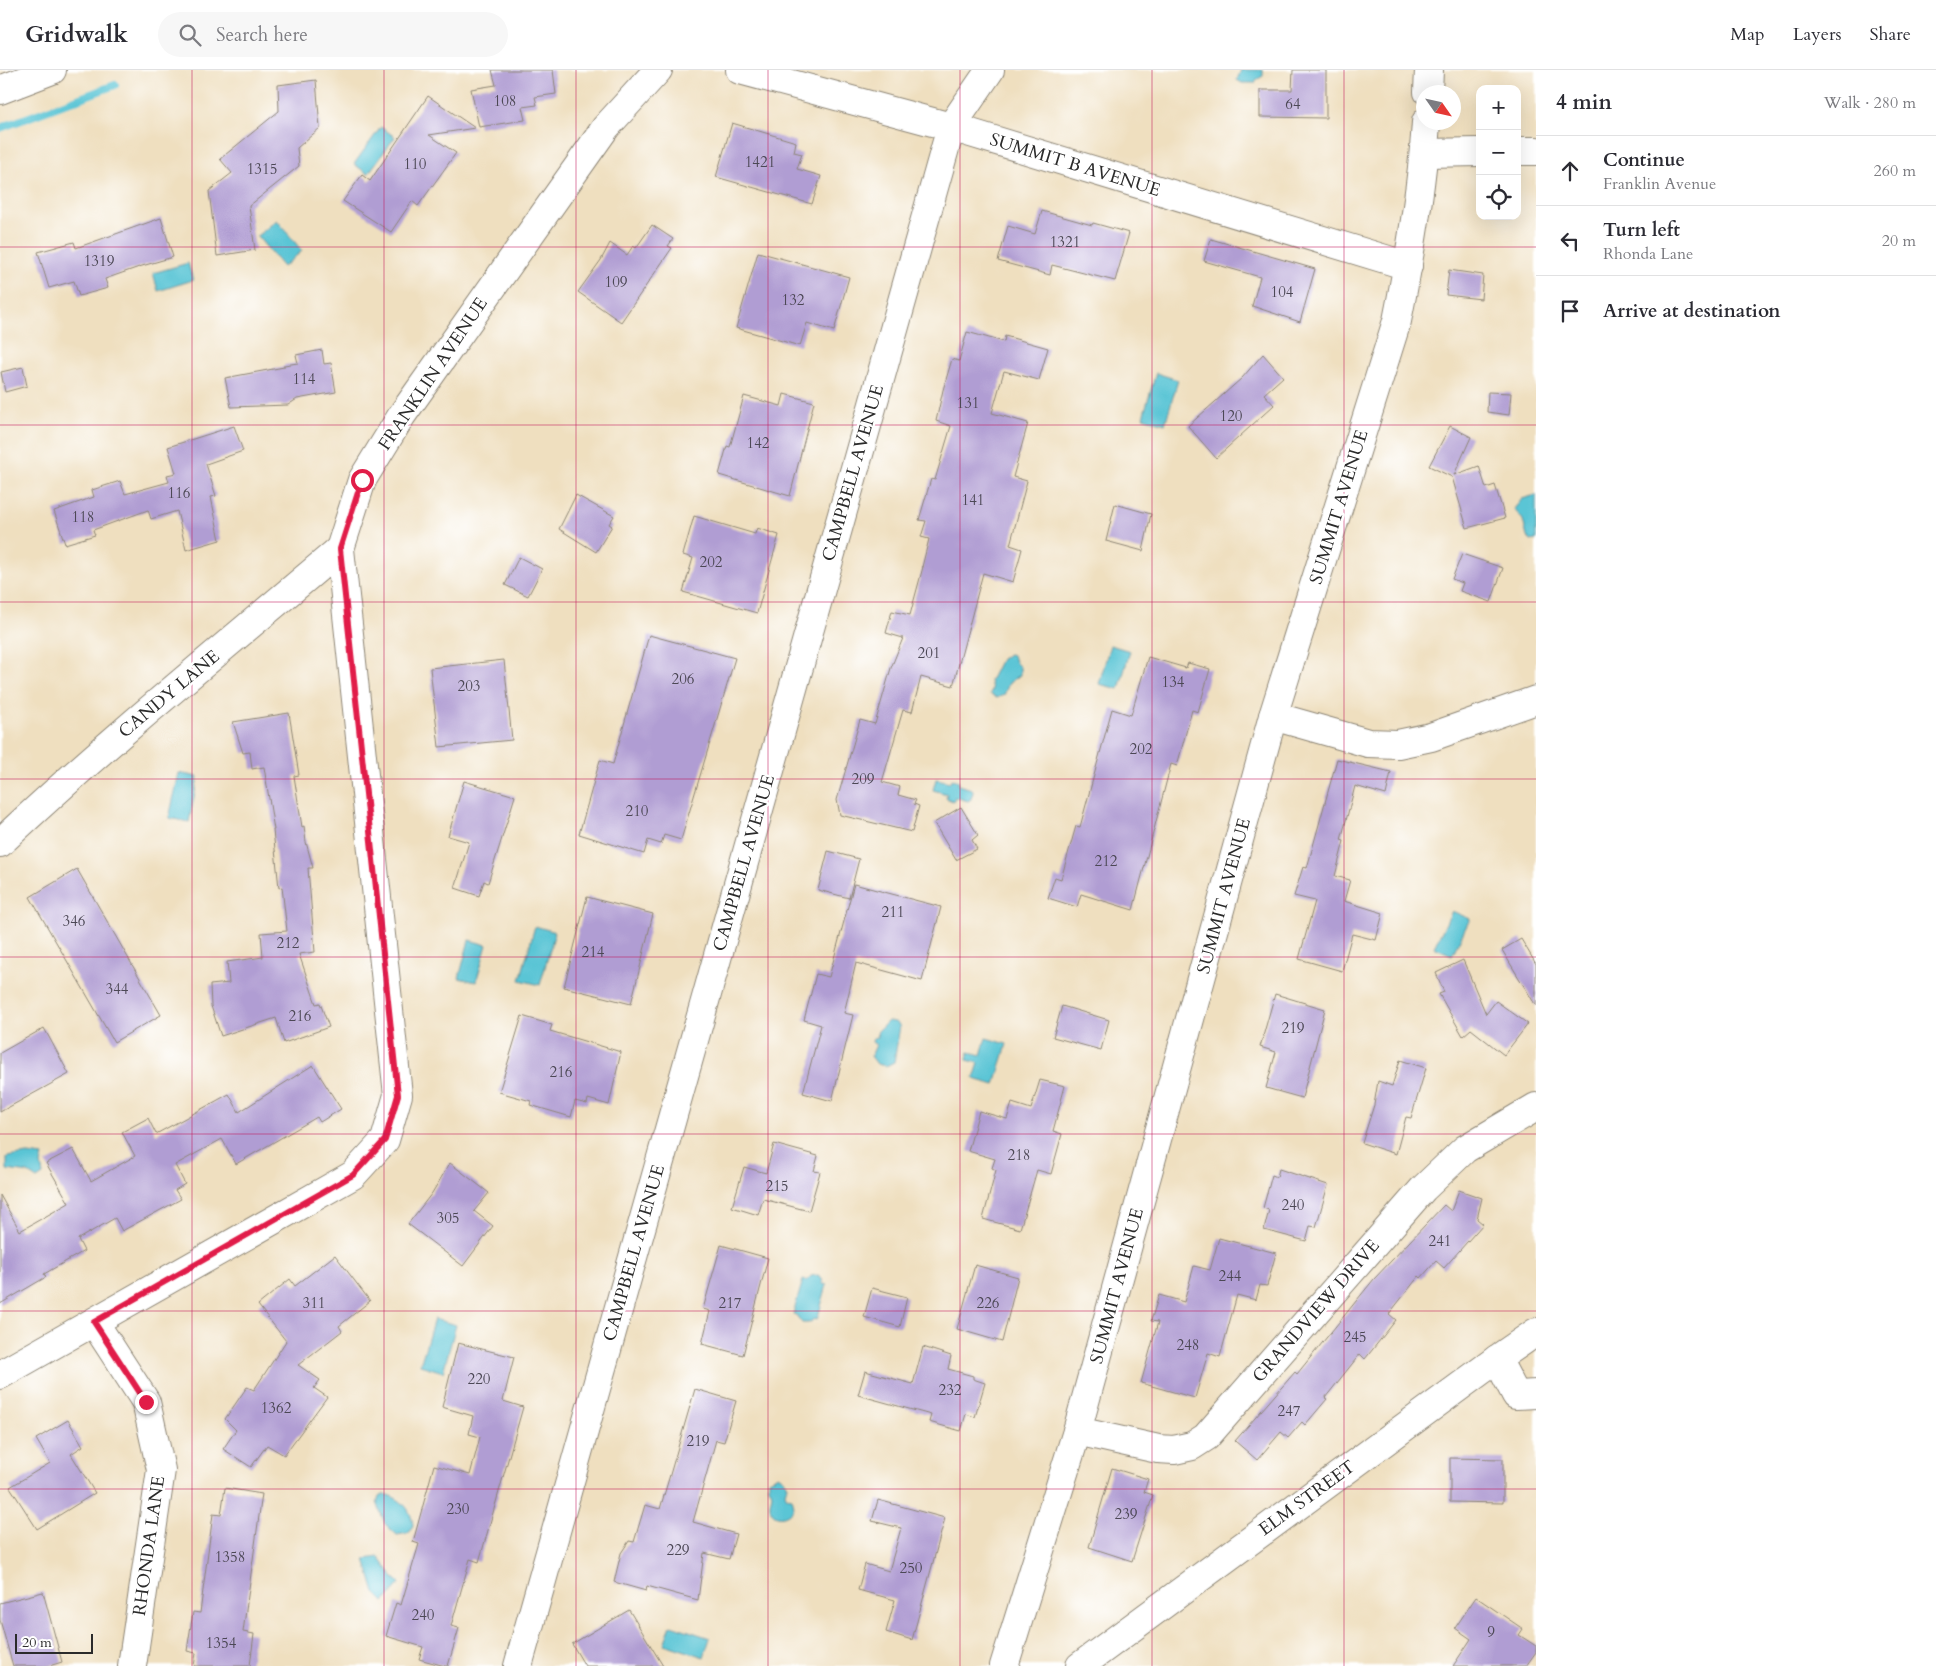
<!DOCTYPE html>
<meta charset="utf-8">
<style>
:root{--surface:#fff;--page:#f7f7f7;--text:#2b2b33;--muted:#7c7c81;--line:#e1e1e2}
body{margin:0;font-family:Cardo,serif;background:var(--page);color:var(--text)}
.controls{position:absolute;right:15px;top:15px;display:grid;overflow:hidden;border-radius:10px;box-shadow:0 5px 20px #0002}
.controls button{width:45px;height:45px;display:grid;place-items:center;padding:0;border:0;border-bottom:1px solid var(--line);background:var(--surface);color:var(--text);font:25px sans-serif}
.compass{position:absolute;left:1416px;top:15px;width:45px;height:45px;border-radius:50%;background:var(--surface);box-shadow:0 5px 20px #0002;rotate:124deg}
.scale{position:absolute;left:15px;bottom:12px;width:78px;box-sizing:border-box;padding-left:5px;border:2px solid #2b2b2b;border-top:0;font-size:14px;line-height:18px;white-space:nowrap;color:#2b2b2b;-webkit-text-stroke:4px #fff;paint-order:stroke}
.stop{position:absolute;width:15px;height:15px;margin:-11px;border:4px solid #e11d48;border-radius:50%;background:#fff}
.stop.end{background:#e11d48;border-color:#fff;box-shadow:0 1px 5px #0008}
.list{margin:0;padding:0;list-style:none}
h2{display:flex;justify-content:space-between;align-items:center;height:65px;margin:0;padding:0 20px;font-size:21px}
h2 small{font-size:16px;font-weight:400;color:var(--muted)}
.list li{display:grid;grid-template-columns:32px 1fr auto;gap:15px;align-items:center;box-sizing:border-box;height:70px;padding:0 20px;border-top:1px solid var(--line)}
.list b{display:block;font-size:19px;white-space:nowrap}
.list p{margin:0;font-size:16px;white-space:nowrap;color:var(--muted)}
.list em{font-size:16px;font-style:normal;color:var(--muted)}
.icon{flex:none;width:28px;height:28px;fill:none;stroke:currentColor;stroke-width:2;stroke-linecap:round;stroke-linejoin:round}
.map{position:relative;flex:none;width:1536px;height:1596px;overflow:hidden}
header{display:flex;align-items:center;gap:30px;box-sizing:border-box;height:70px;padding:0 25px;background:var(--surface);border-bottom:1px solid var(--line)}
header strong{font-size:24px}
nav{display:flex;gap:28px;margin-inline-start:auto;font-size:18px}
.search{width:350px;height:45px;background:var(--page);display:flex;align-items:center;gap:12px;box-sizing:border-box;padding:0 18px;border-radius:28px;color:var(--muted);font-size:19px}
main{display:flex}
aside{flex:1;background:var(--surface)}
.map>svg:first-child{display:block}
.water{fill:#5ac5d5;stroke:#427880}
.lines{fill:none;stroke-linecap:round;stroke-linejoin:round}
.stream{stroke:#5ac5d5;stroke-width:8}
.building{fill:#b09dd3}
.minor-casing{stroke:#8d8575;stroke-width:30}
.minor{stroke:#fff;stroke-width:28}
.route{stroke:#e11d48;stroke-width:6}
.grid{fill:none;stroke:#c2185b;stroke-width:1;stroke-opacity:0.55}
.labels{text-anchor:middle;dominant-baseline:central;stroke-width:5;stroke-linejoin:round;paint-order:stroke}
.number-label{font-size:15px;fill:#4c4855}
.street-label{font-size:18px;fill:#2b2b2b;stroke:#fff}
</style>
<header>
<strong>Gridwalk</strong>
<div class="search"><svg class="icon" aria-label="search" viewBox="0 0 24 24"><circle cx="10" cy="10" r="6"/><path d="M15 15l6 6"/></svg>Search here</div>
<nav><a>Map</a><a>Layers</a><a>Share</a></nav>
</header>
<main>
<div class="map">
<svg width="1536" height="1596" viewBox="0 0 1536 1596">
<rect width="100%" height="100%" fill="#fff"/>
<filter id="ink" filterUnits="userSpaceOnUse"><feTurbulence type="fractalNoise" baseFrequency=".02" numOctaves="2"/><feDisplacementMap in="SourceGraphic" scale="10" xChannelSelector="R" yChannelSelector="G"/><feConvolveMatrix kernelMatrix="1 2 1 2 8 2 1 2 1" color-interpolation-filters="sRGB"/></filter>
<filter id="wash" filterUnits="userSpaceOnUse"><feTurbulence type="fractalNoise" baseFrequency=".0096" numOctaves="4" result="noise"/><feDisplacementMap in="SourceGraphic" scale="20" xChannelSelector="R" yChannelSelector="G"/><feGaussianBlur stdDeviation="1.12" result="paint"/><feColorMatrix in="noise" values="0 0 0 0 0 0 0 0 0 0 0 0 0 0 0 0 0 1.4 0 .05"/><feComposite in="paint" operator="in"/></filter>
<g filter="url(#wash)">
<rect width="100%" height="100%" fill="#efdfbf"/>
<g class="water">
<path d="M1241,0h22v6l-7,4 -1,3h-13l-5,-3z"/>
<path d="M381,57l14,10 -27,37 -14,-10z"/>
<path d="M277,150l25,31 -19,16 -26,-31z"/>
<path d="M188,193l5,17 -35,11 -5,-18z"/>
<path d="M1156,303l22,7 -13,44 -22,-7z"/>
<path d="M1536,425v45l-5,1 -4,-4 -4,-17 -9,-11 8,-10z"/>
<path d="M1110,575l20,6 -11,38 -20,-5z"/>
<path d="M1009,584l4,1 2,7 5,5v8l-11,8 -5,12 -7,3 -7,-4 2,-5 -2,-8 11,-22z"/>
<path d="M179,703l19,4 -9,45 -20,-4z"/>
<path d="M936,709l14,3 1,-3 8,2 -1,4 14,4 1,3 -2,7 -3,2 -13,-4 -2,4 -7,-3 1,-4 -14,-4z"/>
<path d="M1452,841l18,8 -18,36 -18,-8z"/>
<path d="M535,856l20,6 -15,53 -20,-5z"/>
<path d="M469,870l18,5 -11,37 -17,-4z"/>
<path d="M888,951l7,1 5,4 -6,36 -8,4 -9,-2 -6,-8 5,-11 -4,-3 1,-4 5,-1 -1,-5z"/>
<path d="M986,968l21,6 -12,41 -21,-6 5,-16 -12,-3 2,-8 12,3z"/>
<path d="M28,1084l15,2 -2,8 2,11 -6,4 -9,-6 -21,-3v-13z"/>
<path d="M818,1205l4,3 1,6 4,1 -10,35 -3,-1 -5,4h-7l-6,-8 -3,-1 10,-34 3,1 5,-5z"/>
<path d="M434,1249l22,6 -13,47 -23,-7z"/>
<path d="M778,1405l6,4 3,7 -2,7 2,4 5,1 2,8c-4,13 -24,15 -24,-1 0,-4 2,-8 2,-12l-3,-7v-6z"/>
<path d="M384,1424c17,4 27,14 29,31l-4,8 -12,2 -12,-11 -8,-22 2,-6z"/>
<path d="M379,1487l14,20 7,6 -16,19 -9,-9 -10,-34z"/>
<path d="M671,1555l39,13 -6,19 -40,-13z"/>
</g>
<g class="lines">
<path class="stream" d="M0,58l115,-43"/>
</g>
<g id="blocks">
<g class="building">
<path d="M492,0h61l3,24 -21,3 2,8 -15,2 3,13 -46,7 -8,-38 25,-4z"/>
<path d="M1293,0h33v48l-66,-1v-27h32z"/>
<path d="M316,10l4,48 -23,20 2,18 -50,40 6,44 -38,6 -8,-65 23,-18 -12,-14 59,-48 -1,-26z"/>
<path d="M428,26l47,32 -46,7 27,18 -38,53 -6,-5 -21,31 -48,-31 19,-26 8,6z"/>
<path d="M732,53l64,19 -2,10 8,2 -5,15 24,7 -9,28 -96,-27z"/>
<path d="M1042,141l50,14 1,-2 36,10 -14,48 -63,-16 -2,10 -52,-14 10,-35 27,8z"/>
<path d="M161,148l12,39 -31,9 -37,13 3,9 -29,8 -5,-15 -25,7 -11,-36 36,-10 2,6z"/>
<path d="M652,155l21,14 -5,7 4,2 -51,74 -43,-30 23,-32 9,-17 17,12 6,-9 3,2z"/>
<path d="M1211,169l104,30 -15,53 -48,-16 8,-29 -56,-16z"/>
<path d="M758,182l91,25 -15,54 -27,-8 -7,23 -64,-18z"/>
<path d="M1449,200l34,5 -2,24 -35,-4z"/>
<path d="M967,262l37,10 1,-6 43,12 -9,32 -35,-9 -12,42 36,10 -15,54 14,4 -17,64 12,4 -9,33 -30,-9 -30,113 -32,-9 -9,35 -9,-2 -21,72 18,5 -2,8 18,5 -2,4 5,2 -7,26 -72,-17 -3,-15 23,-80 15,4 16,-56 12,-30 -17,-5 6,-22 18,4 13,-48h-1l7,-28 -8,-2 5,-16 -7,-1 12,-41 4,1 16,-54 -15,-5 7,-31 9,-31 7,2z"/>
<path d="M322,280l2,14 7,-1 5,29 -39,7 -9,6 -57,2 -6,-29 59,-11v-2l14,-2 -2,-8z"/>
<path d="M1263,284l20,23 -19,17 10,11 -58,53 -28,-32 54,-48z"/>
<path d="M23,297l4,19 -22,6 -4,-20z"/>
<path d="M1488,322l23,1 -2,22 -22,-3z"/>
<path d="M784,324l30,8 -24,94 -71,-21 8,-29 3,1 14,-51 37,10z"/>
<path d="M234,356l9,25 -37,13 10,32 -5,1 9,43 -34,10 -9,-39 -26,8 -3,-9 -55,20 2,5 -30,9 -11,-33 40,-14 -2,-7 28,-9 5,13 44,-12 -2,-7 9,-2 -8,-26z"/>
<path d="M1450,356l21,11 -17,38 25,-9 7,22 9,-3 10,33 -38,10 -15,-51 -23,-11z"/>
<path d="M576,425l38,21 -5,8 3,2 -16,26 -37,-23z"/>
<path d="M1115,434l36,10 -8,37 -37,-10z"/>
<path d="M694,446l61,18 2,-6 22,7 -22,78 -74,-21 10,-34 -10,-3z"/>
<path d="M1462,484l41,14 -12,34 -31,-11 3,-8 -11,-4z"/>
<path d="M519,487l23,12 -14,27 -23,-11z"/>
<path d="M649,565l86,23 -54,182 -17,-5 -3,9 -13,-4 -4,14 -65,-20 21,-74 13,4z"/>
<path d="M1148,587l38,11 2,-5 22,6 -12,43 -6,-2 -15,56 -6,-2 -38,146 -52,-16 -4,13 -29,-9 7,-21 6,2 15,-53 4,1 32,-118 19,6z"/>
<path d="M504,590l8,80 -73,7 -9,-79z"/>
<path d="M289,643l10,62 -5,1 8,51 2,-1 2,16 7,26h-5l7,84 -16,2 17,50 4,-1 9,24 -45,16 -8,-25 -55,18 -10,-30 -1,-21 19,-2 -2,-21 36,-5 -2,-24 26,-2 -5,-44 -3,1 -6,-58h1l-10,-63 -12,2 -2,-17 -7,1 -10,-31z"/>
<path d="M1337,689l54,13 -5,23 -31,-9 -14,54 3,1 -9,35 15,4 -6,21 39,12 -7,27 -24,-6 -10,37 -43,-12 16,-58 -21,-5 9,-29 4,1z"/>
<path d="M464,711l51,15 -27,87 -4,-2 -5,15 -24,-8 14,-46 -21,-6z"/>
<path d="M961,737l17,28 -6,5 5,9 -21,11 -22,-37z"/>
<path d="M828,781l31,8 -10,39 -31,-8z"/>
<path d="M77,799l84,146 -47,27 -84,-145z"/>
<path d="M854,814l87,23 -19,74 -66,-18 -12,50 9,2 -21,86 -29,-8 18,-68 -17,-5 12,-46 13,3z"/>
<path d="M587,827l66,17 -22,90 -67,-17z"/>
<path d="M1521,869l15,25v42l-34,-56z"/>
<path d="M1463,890l23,54 10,-13 32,23 -24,31 -33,-26 -8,7 -24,-42 5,-2 -8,-19z"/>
<path d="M1275,924l50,15 -23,89 -36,-10 10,-36 -16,-5z"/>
<path d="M1062,936l47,14 -8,30 -48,-13z"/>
<path d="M522,946l30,9 -2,6 71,21 -12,53 -21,-6 -1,5 -12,-3 -4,16 -41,-12 1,-4 -32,-9z"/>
<path d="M44,958l25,46 -69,38v-59z"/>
<path d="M1400,990l26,8 -15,50 -5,-1 -10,37 -34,-11 12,-38 4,-24 14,5z"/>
<path d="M313,995l28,44 -21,13 -3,-5 -81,47 -14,-25 -47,26 10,19 -10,6 6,9 -59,32 -7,-13 -37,21 6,12 -40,23 2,3 -46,27v-109l20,36 49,-28 -23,-40 27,-14 18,32 44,-25 -13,-24 26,-14 8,16 73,-40 10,18z"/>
<path d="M1040,1010l25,6 -12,45 9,3 -11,40 -14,-4 -17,59 -37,-10 13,-49 -4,-2 3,-9 -27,-8 11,-40 28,8 5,-16 19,6z"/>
<path d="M774,1074l44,12 -4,15 6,1 -11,39 -46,-12 -5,16 -26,-8 12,-40 22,6z"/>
<path d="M450,1093l39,30 -15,18 19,15 -30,40 -55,-42 24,-31z"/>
<path d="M1279,1099l49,16 -12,42 -6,-1 -4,15 -42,-11 5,-20 -6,-2 9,-33 5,2z"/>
<path d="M1459,1120l23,8 -5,21 6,5 -39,44 -8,-7 -15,17 -2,-2 -30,38 7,6 -31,39 -5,-5 -35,44 2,1 -22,26 -3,-3 -14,16 -7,-6 -24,28 -22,-19 60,-69 2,2 77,-95 70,-74 7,6z"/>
<path d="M1219,1168l57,15 -9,33 -7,-1 -4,15 -19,-5 -17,62 -12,-4 -13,45 -54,-15 17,-61 -7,-1 8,-26 25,7 10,-36 16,4z"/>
<path d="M721,1175l47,13 -25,97 -41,-11 8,-33 -7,-2z"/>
<path d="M335,1185l35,46 -31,25 3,5 -44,34 22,15 -6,8 13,9 -43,58 -17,-10 -16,22 -28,-18 13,-19 -11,-11 22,-32 7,3 32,-49 -28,-36 32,-26 5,7z"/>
<path d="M975,1195l43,12 -16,65 -45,-13z"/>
<path d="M872,1218l35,9 -7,30 -36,-10z"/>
<path d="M458,1273l56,14 -11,44 20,6 -44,155 -9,-3 -19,67 8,2 -11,38h-3l-26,-7 4,-12 -37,-11 10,-33 5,2 18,-61 -6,-2 21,-77 36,10 10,-38 -11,-3 4,-18 -31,-9z"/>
<path d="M923,1277l28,9 -3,13 25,7v3l12,4 -10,34 -9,-3 -5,17 -32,-9 2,-7 -73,-20 7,-24 48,13z"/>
<path d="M695,1319l41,12 -12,41 -8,-2 -23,82 43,12 -7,25 -25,-6 -6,47 -51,-14 -1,5 -32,-9 7,-29 8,-12 5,1 11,-37 15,4z"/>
<path d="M68,1350l15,26 -12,8 24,39 -58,36 -27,-42 40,-24 -14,-24z"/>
<path d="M1450,1388l53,1v44l-53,-1z"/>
<path d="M1112,1398l36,11 -4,13 9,3 -21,66 -43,-14z"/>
<path d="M225,1418l37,6 -19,138 11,2 -4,32h-56l2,-13 -9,-2 6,-39 7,1 13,-99 8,1z"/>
<path d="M878,1430l67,18 -33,122 -26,-8 9,-32 -37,-10 7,-26 24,7 12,-43 -29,-7z"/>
<path d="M43,1522l19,70 -13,4h-36l-13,-46v-17z"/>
<path d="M1476,1527l47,32 -4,6 17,11v6l-10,14h-73l18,-27 -16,-11z"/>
<path d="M629,1540l34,56h-78l-13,-22z"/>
</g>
</g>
</g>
<g filter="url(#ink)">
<use href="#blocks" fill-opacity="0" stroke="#8d8575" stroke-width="1"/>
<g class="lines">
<defs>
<g id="minor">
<path d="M740,0l211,57 457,139"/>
<path d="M0,20l52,-20"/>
<path d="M1428,22l1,-22"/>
<path d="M1517,81h19"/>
<path d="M1425,83l55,-1"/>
<path d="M1273,646l95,27 30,1 33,-7 105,-37"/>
<path d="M0,773c109,-103 226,-197 340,-294"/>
<path d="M94,1252l52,80 15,68 -29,196"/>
<path d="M1497,1289l19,36 20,-1"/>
<path d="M0,1305l353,-200 32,-35 13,-45 -58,-546 22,-69 40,-65 204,-288 52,-57"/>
<path d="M1077,1361l81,18 16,1 18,-4 14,-9 217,-248 42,-40 71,-42"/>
<path d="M518,1596l433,-1539 39,-57"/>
<path d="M1004,1596l73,-235 196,-715 124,-395c13,-65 25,-132 29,-199"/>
<path d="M1080,1596l417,-307 39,-27"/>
</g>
</defs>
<use href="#minor" class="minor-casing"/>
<use href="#minor" class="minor"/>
</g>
</g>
<g class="lines" filter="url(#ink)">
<path class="route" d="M146,1332l-52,-80 259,-147 32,-35 13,-45 -58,-546 22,-69"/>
</g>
<path class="grid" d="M192,0v1596M384,0v1596M576,0v1596M768,0v1596M960,0v1596M1152,0v1596M1344,0v1596M0,177h1536M0,355h1536M0,532h1536M0,709h1536M0,887h1536M0,1064h1536M0,1241h1536M0,1419h1536"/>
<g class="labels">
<g class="number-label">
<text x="505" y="31">108</text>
<text x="1293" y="34">64</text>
<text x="760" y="92">1421</text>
<text x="415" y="94">110</text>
<text x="262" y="99">1315</text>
<text x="1065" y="172">1321</text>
<text x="99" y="191">1319</text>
<text x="616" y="212">109</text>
<text x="1282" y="222">104</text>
<text x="793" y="230">132</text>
<text x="304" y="309">114</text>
<text x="968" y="333">131</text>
<text x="1231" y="346">120</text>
<text x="758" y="373">142</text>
<text x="179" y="423">116</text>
<text x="973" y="430">141</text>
<text x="83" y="447">118</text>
<text x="711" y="492">202</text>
<text x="929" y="583">201</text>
<text x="683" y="609">206</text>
<text x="1173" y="612">134</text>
<text x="469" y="616">203</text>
<text x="1141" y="679">202</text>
<text x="863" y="709">209</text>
<text x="637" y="741">210</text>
<text x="1106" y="791">212</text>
<text x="893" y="842">211</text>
<text x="74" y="851">346</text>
<text x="288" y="873">212</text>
<text x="593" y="882">214</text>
<text x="117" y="919">344</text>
<text x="300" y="946">216</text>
<text x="1293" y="958">219</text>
<text x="561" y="1002">216</text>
<text x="1019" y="1085">218</text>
<text x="777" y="1116">215</text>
<text x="1293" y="1135">240</text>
<text x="448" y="1148">305</text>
<text x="1440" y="1171">241</text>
<text x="1230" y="1206">244</text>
<text x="314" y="1233">311</text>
<text x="730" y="1233">217</text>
<text x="988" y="1233">226</text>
<text x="1355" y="1267">245</text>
<text x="1188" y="1275">248</text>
<text x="479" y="1309">220</text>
<text x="950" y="1320">232</text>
<text x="276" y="1338">1362</text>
<text x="1289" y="1341">247</text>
<text x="698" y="1371">219</text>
<text x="458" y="1439">230</text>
<text x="1126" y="1444">239</text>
<text x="678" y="1480">229</text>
<text x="230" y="1487">1358</text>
<text x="911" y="1498">250</text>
<text x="423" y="1545">240</text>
<text x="1491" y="1562">9</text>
<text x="221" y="1573">1354</text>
</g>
<g class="street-label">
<text transform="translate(1075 95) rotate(17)">SUMMIT B AVENUE</text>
<text transform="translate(433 304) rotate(-56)">FRANKLIN AVENUE</text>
<text transform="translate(853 403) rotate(-74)">CAMPBELL AVENUE</text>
<text transform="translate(1339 437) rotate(-73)">SUMMIT AVENUE</text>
<text transform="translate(169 624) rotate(-40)">CANDY LANE</text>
<text transform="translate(744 793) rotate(-74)">CAMPBELL AVENUE</text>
<text transform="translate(1224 826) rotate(-75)">SUMMIT AVENUE</text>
<text transform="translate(634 1183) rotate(-74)">CAMPBELL AVENUE</text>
<text transform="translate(1117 1216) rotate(-75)">SUMMIT AVENUE</text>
<text transform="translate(1316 1241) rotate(-49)">GRANDVIEW DRIVE</text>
<text transform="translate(1307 1428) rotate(-36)">ELM STREET</text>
<text transform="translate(149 1476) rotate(-82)">RHONDA LANE</text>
</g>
</g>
</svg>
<div class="controls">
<button>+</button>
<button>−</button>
<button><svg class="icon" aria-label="locate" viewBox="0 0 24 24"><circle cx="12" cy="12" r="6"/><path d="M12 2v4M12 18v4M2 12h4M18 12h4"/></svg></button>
</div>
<svg class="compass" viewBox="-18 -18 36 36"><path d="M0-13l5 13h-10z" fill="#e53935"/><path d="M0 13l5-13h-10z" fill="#7c7c81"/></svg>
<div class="scale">20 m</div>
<div class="stop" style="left:362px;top:410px"></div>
<div class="stop end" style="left:146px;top:1332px"></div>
</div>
<aside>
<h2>4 min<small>Walk · 280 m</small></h2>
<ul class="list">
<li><svg class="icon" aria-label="ahead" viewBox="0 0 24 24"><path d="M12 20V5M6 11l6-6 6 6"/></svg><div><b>Continue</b><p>Franklin Avenue</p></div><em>260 m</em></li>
<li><svg class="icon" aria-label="left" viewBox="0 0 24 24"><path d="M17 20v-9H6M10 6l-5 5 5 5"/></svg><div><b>Turn left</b><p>Rhonda Lane</p></div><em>20 m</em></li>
<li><svg class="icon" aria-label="arrive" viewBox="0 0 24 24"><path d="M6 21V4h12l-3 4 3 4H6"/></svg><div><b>Arrive at destination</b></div></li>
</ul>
</aside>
</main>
